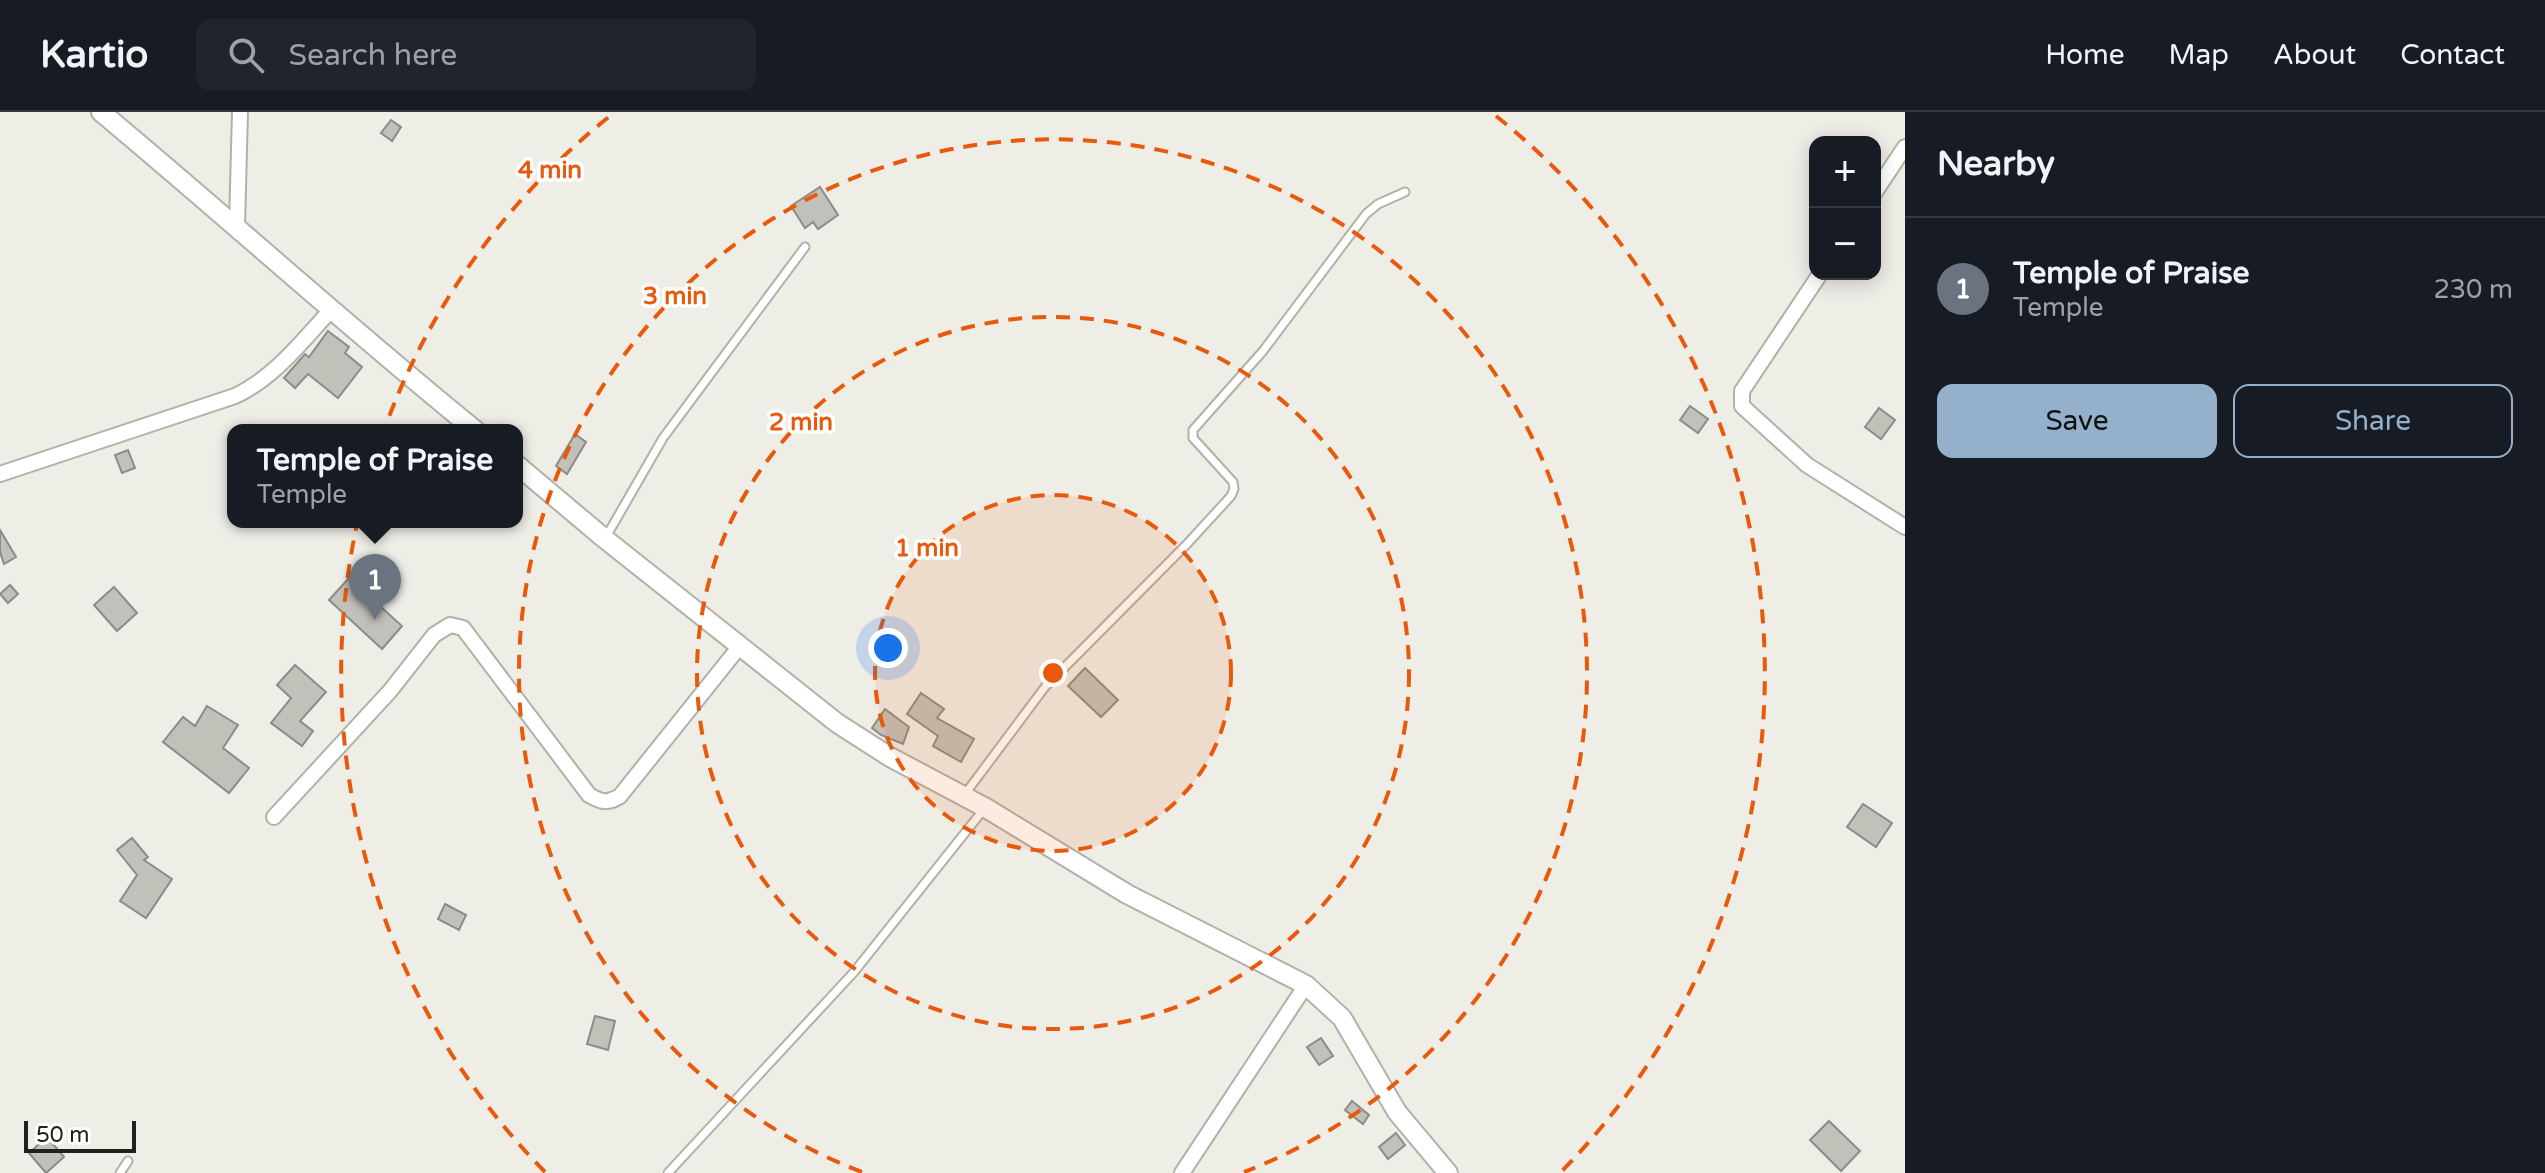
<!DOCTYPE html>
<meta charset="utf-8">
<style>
:root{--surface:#171b24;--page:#20242c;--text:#f1f3f6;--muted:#9ea1a6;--line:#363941;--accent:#94b0ca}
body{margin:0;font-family:"Varela Round",sans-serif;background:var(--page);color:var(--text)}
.controls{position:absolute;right:24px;top:24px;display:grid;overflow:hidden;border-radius:16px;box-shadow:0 4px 20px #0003}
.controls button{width:72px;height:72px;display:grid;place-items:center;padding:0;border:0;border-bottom:2px solid var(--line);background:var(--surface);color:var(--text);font:40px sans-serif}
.scale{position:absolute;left:24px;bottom:20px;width:112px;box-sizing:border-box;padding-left:8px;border:4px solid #20201d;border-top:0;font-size:22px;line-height:28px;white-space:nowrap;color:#20201d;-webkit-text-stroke:6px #fff;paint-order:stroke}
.you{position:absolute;left:888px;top:536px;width:28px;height:28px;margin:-20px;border:6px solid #fff;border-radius:50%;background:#1a73e8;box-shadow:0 0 0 12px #1a73e833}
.badge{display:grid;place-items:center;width:52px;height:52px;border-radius:50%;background:var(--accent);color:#fff;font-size:26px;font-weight:700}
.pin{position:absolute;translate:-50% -66px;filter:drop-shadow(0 2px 4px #0008)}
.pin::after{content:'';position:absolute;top:42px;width:28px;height:24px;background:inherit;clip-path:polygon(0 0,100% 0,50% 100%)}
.popup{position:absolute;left:227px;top:312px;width:296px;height:104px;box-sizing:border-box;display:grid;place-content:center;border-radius:16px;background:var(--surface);filter:drop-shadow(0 2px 6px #0005);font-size:26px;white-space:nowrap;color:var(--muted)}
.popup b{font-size:30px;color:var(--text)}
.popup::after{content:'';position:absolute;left:50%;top:100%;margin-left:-16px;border:16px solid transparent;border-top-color:var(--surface)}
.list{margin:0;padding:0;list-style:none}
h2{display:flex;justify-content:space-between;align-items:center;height:104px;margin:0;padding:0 32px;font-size:34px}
h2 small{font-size:26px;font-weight:400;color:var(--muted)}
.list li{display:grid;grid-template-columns:52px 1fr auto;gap:24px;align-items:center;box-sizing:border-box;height:144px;padding:0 32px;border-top:2px solid var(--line)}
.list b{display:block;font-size:30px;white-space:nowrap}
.list p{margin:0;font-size:26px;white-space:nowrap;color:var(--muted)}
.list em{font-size:26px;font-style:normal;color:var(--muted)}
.actions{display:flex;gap:16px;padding:24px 32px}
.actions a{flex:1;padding:18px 0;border:2px solid var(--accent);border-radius:16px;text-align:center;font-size:28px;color:var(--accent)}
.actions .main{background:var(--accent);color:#111}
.icon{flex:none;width:44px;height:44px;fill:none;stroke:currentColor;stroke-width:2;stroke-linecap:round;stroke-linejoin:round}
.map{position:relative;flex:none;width:1905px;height:1061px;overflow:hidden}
header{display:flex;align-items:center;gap:48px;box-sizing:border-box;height:112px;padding:0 40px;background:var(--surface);border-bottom:2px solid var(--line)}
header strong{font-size:38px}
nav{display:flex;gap:44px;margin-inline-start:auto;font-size:28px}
.search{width:560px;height:72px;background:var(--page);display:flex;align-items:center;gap:20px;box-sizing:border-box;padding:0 28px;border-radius:16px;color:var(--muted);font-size:30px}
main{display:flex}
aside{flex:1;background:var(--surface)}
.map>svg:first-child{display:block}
.building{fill:#c1c0b9;stroke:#8c8b85;stroke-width:2}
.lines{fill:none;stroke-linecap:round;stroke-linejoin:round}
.service-casing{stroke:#b1b0a9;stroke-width:11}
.minor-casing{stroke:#b1b0a9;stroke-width:18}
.tertiary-casing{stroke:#b1b0a9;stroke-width:22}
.service{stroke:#fff;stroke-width:7}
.minor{stroke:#fff;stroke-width:14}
.tertiary{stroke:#fff;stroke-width:18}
.ring{fill:none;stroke:#e8590c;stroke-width:4;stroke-dasharray:14 10}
.centre{fill:#e8590c;stroke:#fff;stroke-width:4}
.ring-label{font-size:24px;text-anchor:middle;font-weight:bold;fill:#e8590c;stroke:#fff;stroke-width:7;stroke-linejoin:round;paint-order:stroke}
</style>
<header>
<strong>Kartio</strong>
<div class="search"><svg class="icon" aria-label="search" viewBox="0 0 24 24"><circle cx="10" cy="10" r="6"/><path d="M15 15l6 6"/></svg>Search here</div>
<nav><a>Home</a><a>Map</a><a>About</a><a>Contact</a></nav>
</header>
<main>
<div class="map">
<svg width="1905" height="1061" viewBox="0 0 1905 1061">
<rect width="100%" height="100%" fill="#eeede6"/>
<g class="building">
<path d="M391,8l10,7 -9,14 -11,-8z"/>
<path d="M820,75l18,28 -20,14 -5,-7 -8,6 -14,-22z"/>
<path d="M328,219l21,16 -4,6 17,14 -24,31 -30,-24 -13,14 -11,-10 21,-24 4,3z"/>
<path d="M1690,294l18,13 -10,14 -18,-13z"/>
<path d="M1879,296l16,12 -14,19 -16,-12z"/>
<path d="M575,322l11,8 -19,32 -11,-8z"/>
<path d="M128,338l7,18 -13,5 -7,-18z"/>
<path d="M0,418l16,27 -12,7 -4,-12z"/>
<path d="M349,466l53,48 -20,23 -53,-49z"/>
<path d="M10,473l8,9 -10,9 -8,-9z"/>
<path d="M114,475l23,26 -20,18 -23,-26z"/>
<path d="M295,553l31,27 -26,29 13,10 -11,15 -31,-23 20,-25 -14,-13z"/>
<path d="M1085,556l33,32 -17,17 -33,-31z"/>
<path d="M921,581l23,16 -7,9 37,21 -13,23 -28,-16 5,-10 -31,-22z"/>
<path d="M207,594l31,19 -15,23 26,20 -20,25 -66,-51 20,-25 12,9z"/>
<path d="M885,597l24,18 -6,17 -22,-9 -9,-7z"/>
<path d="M1863,692l29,19 -16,24 -29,-20z"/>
<path d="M132,726l16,19 -4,3 28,19 -26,39 -26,-17 17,-26 -20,-25z"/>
<path d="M445,792l21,11 -7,15 -21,-11z"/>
<path d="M595,904l20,5 -7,29 -21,-6z"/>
<path d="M1321,926l12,18 -14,9 -12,-18z"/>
<path d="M1352,989l17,14 -6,9 -18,-14z"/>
<path d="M1829,1009l31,30 -19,20 -31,-31z"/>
<path d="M1396,1021l9,12 -17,14 -9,-12z"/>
<path d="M47,1025l17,20 -18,16 -17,-20z"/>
</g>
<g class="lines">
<defs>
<g id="service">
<path d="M606,425l57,-99 142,-191"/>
<path d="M965,682l80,-107 142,-143 44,-48 3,-7 -1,-7 -40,-44v-8l70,-79 103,-137 12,-10 27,-12"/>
<path d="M120,1061l8,-12"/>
<path d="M668,1061l186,-201 130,-163"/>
</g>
<g id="minor">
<path d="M1875,80l30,-45"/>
<path d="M237,113l3,-113"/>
<path d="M1820,162l-78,117v15l65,59 98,62"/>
<path d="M0,362l235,-78c39,-18 67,-55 96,-86"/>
<path d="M274,705l116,-126 44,-56 16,-10 13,3 126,167c12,7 18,9 31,1l120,-150"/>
<path d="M1182,1061l124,-188"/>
</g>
<g id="tertiary">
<path d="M101,0c126,105 247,215 374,318"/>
<path d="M517,353l88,74 232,184 53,34 96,51 141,86 179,91 36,33 55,94 51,61"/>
</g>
</defs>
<use href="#service" class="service-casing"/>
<use href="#minor" class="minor-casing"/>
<use href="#tertiary" class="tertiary-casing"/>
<use href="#service" class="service"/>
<use href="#minor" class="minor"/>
<use href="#tertiary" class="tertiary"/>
</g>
<circle cx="1053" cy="561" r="178" fill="#e8590c" fill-opacity=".12"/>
<g class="ring">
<circle cx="1053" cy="561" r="178"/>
<circle cx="1053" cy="561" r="356"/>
<path d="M862 1060A534 534 0 1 1 1244 1060"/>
<path d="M545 1060A712 712 0 0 1 610 4M1496 4A712 712 0 0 1 1561 1060"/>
</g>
<circle cx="1053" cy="561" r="12" class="centre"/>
<g class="ring-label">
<text x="550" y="66">4 min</text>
<text x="675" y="192">3 min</text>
<text x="801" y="318">2 min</text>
<text x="927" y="444">1 min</text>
</g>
</svg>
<div class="controls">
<button>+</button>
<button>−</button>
</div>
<div class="scale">50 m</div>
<div class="you"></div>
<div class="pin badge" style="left:375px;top:508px;background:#6b7280">1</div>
<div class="popup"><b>Temple of Praise</b>Temple</div>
</div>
<aside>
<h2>Nearby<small></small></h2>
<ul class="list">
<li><span class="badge" style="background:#6b7280">1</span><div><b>Temple of Praise</b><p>Temple</p></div><em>230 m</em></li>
</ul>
<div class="actions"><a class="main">Save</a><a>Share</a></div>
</aside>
</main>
